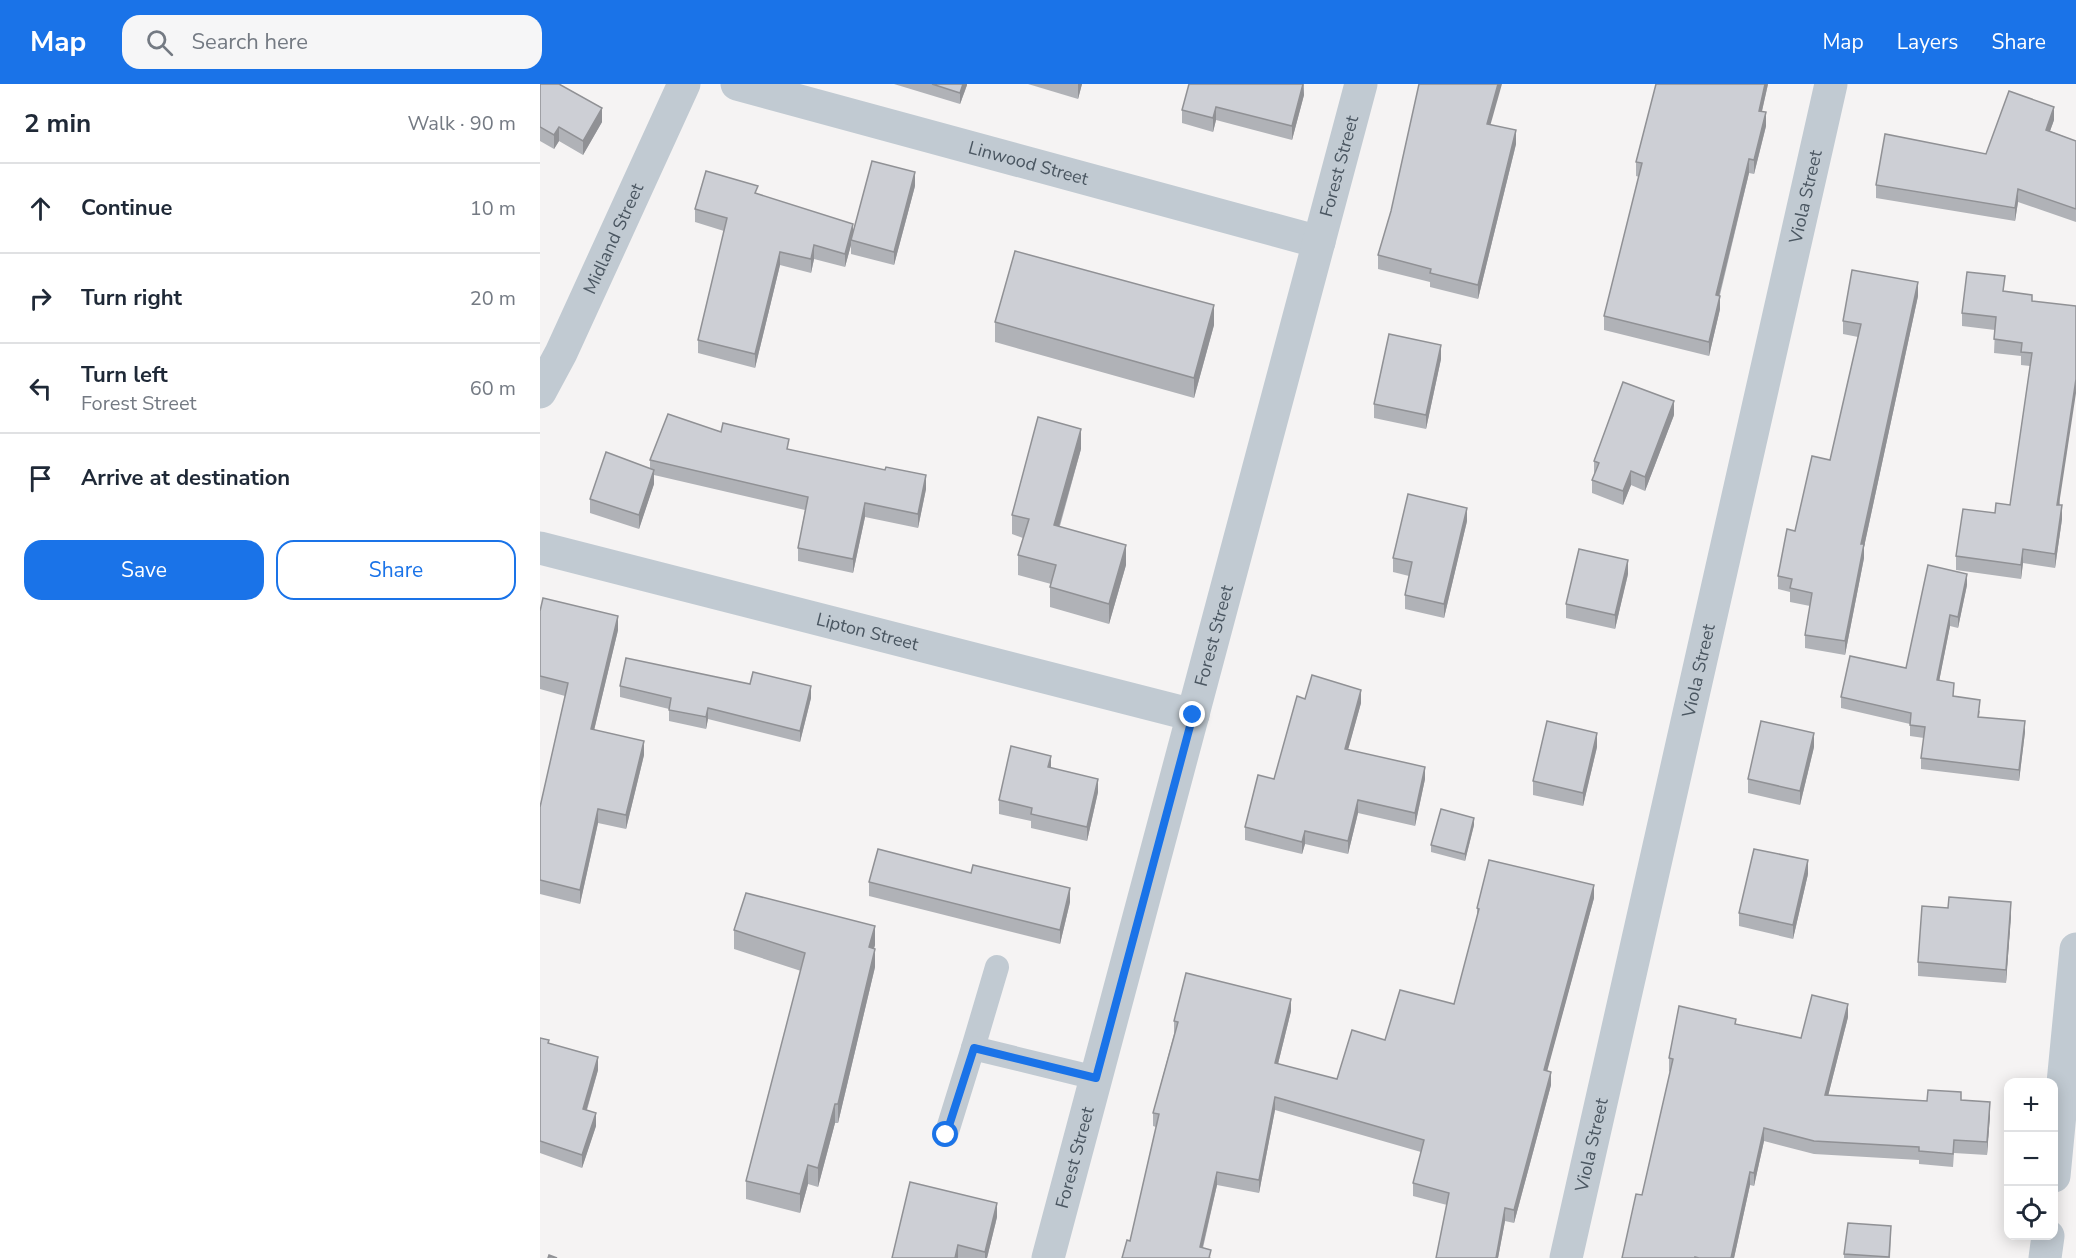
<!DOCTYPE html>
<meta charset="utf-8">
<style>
:root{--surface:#fff;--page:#f6f6f7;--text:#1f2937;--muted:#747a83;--line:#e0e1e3;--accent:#1a73e8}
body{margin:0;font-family:"Nunito Sans",sans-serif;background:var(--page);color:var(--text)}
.controls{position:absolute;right:18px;bottom:18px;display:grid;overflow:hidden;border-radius:12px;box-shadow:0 3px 15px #0003}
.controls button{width:54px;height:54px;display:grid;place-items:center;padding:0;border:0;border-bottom:2px solid var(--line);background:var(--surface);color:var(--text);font:30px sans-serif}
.stop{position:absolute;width:18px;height:18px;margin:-14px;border:4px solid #1a73e8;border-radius:50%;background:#fff}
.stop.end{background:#1a73e8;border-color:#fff;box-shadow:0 2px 6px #0008}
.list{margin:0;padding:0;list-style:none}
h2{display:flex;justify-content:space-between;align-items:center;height:78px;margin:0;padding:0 24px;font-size:26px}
h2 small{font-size:20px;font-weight:400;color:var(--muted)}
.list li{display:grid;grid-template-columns:39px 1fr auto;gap:18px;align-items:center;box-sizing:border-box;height:90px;padding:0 24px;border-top:2px solid var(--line)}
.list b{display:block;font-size:22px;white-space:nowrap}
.list p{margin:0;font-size:20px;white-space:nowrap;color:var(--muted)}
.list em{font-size:20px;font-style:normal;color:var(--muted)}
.actions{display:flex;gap:12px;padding:18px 24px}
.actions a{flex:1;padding:14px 0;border:2px solid var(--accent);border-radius:18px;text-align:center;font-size:21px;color:var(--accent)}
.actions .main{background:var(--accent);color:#fff}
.icon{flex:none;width:33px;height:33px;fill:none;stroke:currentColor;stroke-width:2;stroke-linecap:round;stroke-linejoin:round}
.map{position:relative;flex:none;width:1536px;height:1174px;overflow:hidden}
header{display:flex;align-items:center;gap:36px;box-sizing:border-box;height:84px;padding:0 30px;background:var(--accent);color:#fff}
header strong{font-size:28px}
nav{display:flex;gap:33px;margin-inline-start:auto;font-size:21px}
.search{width:420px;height:54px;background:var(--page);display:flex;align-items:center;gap:15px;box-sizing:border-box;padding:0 21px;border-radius:18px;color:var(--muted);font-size:22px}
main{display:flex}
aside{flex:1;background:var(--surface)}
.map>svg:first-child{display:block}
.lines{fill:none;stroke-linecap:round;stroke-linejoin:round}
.lane{stroke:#c1cad2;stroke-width:24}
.street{stroke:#c1cad2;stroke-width:33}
.wall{fill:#b0b2b7}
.shaded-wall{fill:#909195}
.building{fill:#cdcfd5;stroke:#909195;stroke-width:1.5}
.route{stroke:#1a73e8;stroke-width:8}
.labels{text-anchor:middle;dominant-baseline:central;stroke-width:6;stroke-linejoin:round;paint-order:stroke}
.street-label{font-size:18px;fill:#4a5661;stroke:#fff}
</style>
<header>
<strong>Map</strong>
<div class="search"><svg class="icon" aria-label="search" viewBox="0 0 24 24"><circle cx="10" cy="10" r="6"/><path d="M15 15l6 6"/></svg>Search here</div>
<nav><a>Map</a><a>Layers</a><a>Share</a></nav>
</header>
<main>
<aside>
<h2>2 min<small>Walk · 90 m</small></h2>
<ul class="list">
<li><svg class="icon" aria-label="ahead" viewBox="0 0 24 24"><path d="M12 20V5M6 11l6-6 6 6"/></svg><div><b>Continue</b></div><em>10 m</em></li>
<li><svg class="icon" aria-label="right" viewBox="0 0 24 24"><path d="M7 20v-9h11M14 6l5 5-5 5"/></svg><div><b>Turn right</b></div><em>20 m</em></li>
<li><svg class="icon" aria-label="left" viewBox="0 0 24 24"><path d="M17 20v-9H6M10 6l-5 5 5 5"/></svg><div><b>Turn left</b><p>Forest Street</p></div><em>60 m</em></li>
<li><svg class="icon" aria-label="arrive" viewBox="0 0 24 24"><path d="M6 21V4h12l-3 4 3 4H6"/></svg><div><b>Arrive at destination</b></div></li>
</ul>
<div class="actions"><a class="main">Save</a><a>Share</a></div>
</aside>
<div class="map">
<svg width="1536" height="1174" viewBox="0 0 1536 1174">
<rect width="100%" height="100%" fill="#f5f3f3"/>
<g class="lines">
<g class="lane">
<path d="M433,964l24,-81"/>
<path d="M406,1051l27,-87 123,30"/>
</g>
<g class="street">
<path id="s1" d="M197,0l582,158"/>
<path id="s2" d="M0,308l21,-39 123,-269"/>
<path id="s3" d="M0,464l653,167"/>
<path d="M1514,1092l22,-227"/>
<path id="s4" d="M508,1174l313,-1174"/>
<path id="s5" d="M1026,1174l265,-1174"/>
<path d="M1505,1174l3,-22"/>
</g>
</g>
<g class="wall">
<path d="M0,0l62,38 -19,33 -24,-14 -5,8 -14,-8z"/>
<path d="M354,0h73v1l-7,19z"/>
<path d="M488,0h54l-4,15z"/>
<path d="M764,0v11l-12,45 -76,-20 -3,12 -31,-9v-13z"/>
<path d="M1116,0h112l-6,27 4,15 -12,48 -5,-1 -29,122v14l-11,47 -105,-26v-14l35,-139 -3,-1v-14z"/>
<path d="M1514,36l-4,11 26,10v81l-58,-20 -3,19 -139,-23v-13l110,-31z"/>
<path d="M951,40l25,20 -38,155 -48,-12v-5l-52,-13v-14z"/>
<path d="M375,102l-21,79 -43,-11v-9l-6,22 -31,-8 -3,14 -31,-8 -25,103 -57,-15v-13l26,-109 -29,-9v-13l63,-15 95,38z"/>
<path d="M1464,208l28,9 30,218 -7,49 -32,-5 -2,16 -65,-9v-14l39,-43 15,-8 20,-139 -9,-1v-9l-27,-3 1,-23 -33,-4v-13z"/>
<path d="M1378,212l-54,251v11l-19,97 -40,-7v-13l5,-29 -20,-4v-10l-12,-3v-13l17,-45 35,-71 28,-123 -15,-3v-13z"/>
<path d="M455,238l219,3 -20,73 -199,-56z"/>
<path d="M901,275l-15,70 -52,-11v-14z"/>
<path d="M1134,331l-29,76 -14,-6 -8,20 -31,-12v-13l2,-5v-14z"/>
<path d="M181,348l68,17 137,40 -8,39 -53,-11 -12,56 -55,-12v-13l7,-38 -151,-35v9l-15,45 -49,-16v-14l60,-31v-8z"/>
<path d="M541,365l-21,77 66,39 -17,59 -59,-17v-20l1,-3 -33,-9v-20l5,-17 -11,-4v-19z"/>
<path d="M927,437l-23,97 -39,-9v-14l4,-19 -16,-4v-14z"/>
<path d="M1088,490l-13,55 -49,-11v-14z"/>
<path d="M1427,501l-9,43 -8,-2 -11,55 15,15 26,15 -1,6 46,15 -6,49 -98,-12v-11l3,-20 -14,-2v-12l-69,-16v-11l65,-29z"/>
<path d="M0,527l78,19 -24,100 50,25 -18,74 -28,-6 -18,81 -40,-10v-87l25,-111 -25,-7z"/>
<path d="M80,602l191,12 -11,44 -92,-23 -2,10 -37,-8v-12l-49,-12z"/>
<path d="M765,615l56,4 -13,46 77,30 -10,47 -57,-13 -10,41 -43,-10 -3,10 -57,-14v-13l29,-48z"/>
<path d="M1057,663l-14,59 -50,-11v-14z"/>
<path d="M1274,663l-14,58 -52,-12v-14z"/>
<path d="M511,684l47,24 -11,49 -56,-13v-7l-32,-7v-14z"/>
<path d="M934,741l-9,36 -34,-9v-7z"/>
<path d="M1268,790l-15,65 -54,-13v-13z"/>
<path d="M329,798l201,20 -10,42 -191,-48z"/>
<path d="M1054,814l-47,172 4,15 -37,138 -9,-2 -7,37h-62l11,-53 -34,-9v-13l8,-31 -146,-42 -16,83 -42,-8 -14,63 8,10 -81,-17 26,-114 -3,-1v-13l21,-79v-13l117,-10 -13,53 59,15 48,-39 69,-36 23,-85v-11z"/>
<path d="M1471,832l-5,67 -88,-7v-14z"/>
<path d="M194,846l141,15 -1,3 1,19 -37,156h-3l-17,64 -10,-3 -8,29 -54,-14v-18l55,-210 -67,-22z"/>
<path d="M1308,933l-20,79 99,5 34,-1 29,15 -3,40 -33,-2 -1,14 -34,-3v-4l-105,-6 -50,-13 -10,45 -4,-1 -16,73h-112l20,-63 28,-123 -1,-1v-13l67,-33 65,13z"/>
<path d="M0,954l58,32 -11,40 9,16 -14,42 -42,-15z"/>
<path d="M457,1133l-10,41h-95z"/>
<path d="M1351,1149l-1,25h-46v-4z"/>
</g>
<g class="shaded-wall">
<path d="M423,0h4v1l-7,19v-11z"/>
<path d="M538,0h4l-4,15z"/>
<path d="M763,0l1,11 -12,45v-14z"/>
<path d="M958,0h4l-15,53v-13z"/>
<path d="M1225,0h3l-9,40v-13z"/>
<path d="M676,23v13l-3,12v-14z"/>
<path d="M1514,23v13l-8,22v-12z"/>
<path d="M62,24v14l-19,33v-14z"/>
<path d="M1226,28v14l-12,48v-14z"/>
<path d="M19,43v14l-5,8v-14z"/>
<path d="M976,46v14l-38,155v-14z"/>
<path d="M1209,75v14l-33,135v-13z"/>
<path d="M375,88v14l-21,79v-13z"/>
<path d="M1478,105v13l-3,19v-13z"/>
<path d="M313,140v13l-2,3v5l-6,22v-13z"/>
<path d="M274,161v14l-3,14v-14z"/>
<path d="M240,168v13l-25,103v-14z"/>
<path d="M1378,198v14l-54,251v11l-19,97v-14l16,-97z"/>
<path d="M1180,212v13l-11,47v-14z"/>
<path d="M674,221v20l-20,73v-20z"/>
<path d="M901,261v14l-15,70v-14z"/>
<path d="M1536,295v14l-19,125v-13z"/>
<path d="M1134,317v14l-29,76v-14z"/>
<path d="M541,345v20l-27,95v-19z"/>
<path d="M114,386v14l-15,45v-14z"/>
<path d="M1091,387v14l-8,20v-14z"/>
<path d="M386,391v14l-8,39v-14z"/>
<path d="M325,419v14l-12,56v-14z"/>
<path d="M1522,421v14l-7,49v-14z"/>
<path d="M927,424v13l-23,97v-14z"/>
<path d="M586,461v20l-17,59v-20z"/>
<path d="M1483,465v14l-2,16v-14z"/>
<path d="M1088,476v14l-13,55v-14z"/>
<path d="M1427,490v11l-9,43v-11z"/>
<path d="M1410,531v11l-13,66v-12z"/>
<path d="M78,532v14l-27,113v-14z"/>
<path d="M271,602v12l-11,44v-11z"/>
<path d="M821,606v13l-16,58v-12z"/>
<path d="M168,624v11l-2,10v-12z"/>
<path d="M1485,637v11l-6,49v-11z"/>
<path d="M1057,649v14l-14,59v-13z"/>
<path d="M1274,649v14l-14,58v-14z"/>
<path d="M104,657v14l-18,74v-14z"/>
<path d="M511,672v13l-3,-2z"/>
<path d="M885,683v12l-10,47v-13z"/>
<path d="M558,695v13l-11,49v-14z"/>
<path d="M818,716v13l-10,41v-13z"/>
<path d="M58,725v14l-18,81v-14z"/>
<path d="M934,734v7l-9,36v-7z"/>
<path d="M765,747v13l-3,10v-12z"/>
<path d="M1268,776v14l-15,65v-14z"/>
<path d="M1054,801v13l-50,185v-13z"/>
<path d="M530,804v14l-10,42v-14z"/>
<path d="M1471,818v14l-5,67v-13z"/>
<path d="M335,842v19l-6,21v-19z"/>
<path d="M335,865v18l-37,156v-19z"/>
<path d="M751,915v12l-16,65v-13z"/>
<path d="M1308,920v13l-23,91v-13z"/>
<path d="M58,973v13l-15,52v-13z"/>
<path d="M1011,988v13l-37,138v-13z"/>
<path d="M735,1013v13l-16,83v-13z"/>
<path d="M1450,1018v13l-3,40v-13z"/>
<path d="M295,1020v19l-17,64v-19z"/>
<path d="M56,1029v13l-14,42v-13z"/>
<path d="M1224,1044v13l-10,45v-13z"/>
<path d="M268,1081v19l-8,29v-19z"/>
<path d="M677,1088v13l-17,73v-11z"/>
<path d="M1210,1088v13l-16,73h-3z"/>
<path d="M457,1119v14l-10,41h-2v-6z"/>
<path d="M965,1124v13l-7,37h-2z"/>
<path d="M418,1161v13h-3z"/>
</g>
<g class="building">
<path d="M0,0h19l43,24 -19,33 -24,-14 -5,8 -14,-8z"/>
<path d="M392,0h31l-3,9z"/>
<path d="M649,0h114l-11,42 -76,-19 -3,11 -31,-8z"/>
<path d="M879,0h79l-11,40 29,6 -38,155 -48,-12 1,-4 -53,-14 13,-44z"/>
<path d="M1116,0h109l-6,27 7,1 -12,48 -5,-1 -33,136 4,1 -11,46 -105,-26 38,-153 -6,-1z"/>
<path d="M1469,7l45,16 -8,23 30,11v68l-58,-20 -3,19 -139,-23 9,-51 101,20z"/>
<path d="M332,77l43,11 -21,80 -43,-12z"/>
<path d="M166,87l52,15 -3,7 98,31 -8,30 -31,-9 -3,14 -31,-7 -25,102 -57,-14 29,-122 -32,-9z"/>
<path d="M475,167l199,54 -20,73 -199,-56z"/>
<path d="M1312,186l66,12 -57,262h3l-19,97 -40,-6 7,-42 -22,-5 2,-9 -14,-3 9,-47 8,2 17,-75 18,4 31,-136 -18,-3z"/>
<path d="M1427,188l38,4 -2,15 29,4v6l44,5v73l-19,126h5l-7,49 -32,-5 -2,16 -65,-9 7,-47 32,4 1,-10 14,2 22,-152 -11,-1 1,-9 -28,-4 2,-22 -34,-4z"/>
<path d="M849,250l52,11 -15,70 -52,-11z"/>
<path d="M1083,298l51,19 -29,76 -14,-6 -8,20 -31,-11 7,-17 -5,-2z"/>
<path d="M128,330l53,18 2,-9 66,16 -2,10 98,21 1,-3 40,8 -8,39 -53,-11 -12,56 -55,-11 10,-51 -158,-37z"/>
<path d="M498,333l43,12 -27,96 72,20 -17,59 -59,-17 6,-22 -38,-10 11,-36 -17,-4z"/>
<path d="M66,368l48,18 -15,45 -49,-16z"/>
<path d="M868,410l59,14 -23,96 -39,-9 7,-33 -19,-4z"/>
<path d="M1039,465l49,11 -13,55 -49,-11z"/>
<path d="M1388,481l39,9 -9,43 -8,-2 -13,65 17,3 -1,13 27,4 -2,17 47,4 -6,49 -98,-12 4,-31 -15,-2 1,-12 -70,-16 9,-41 56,12z"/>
<path d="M3,514l75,18 -27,113 53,12 -18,74 -28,-6 -18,81 -40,-10v-73l28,-124 -28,-7v-65z"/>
<path d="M86,574l124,26 3,-12 58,14 -11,45 -92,-23 -2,9 -37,-7 2,-12 -51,-12z"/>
<path d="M772,591l49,15 -16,59 80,18 -10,46 -57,-13 -10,41 -43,-10 -3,11 -57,-15 13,-52 16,4 23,-83 8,3z"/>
<path d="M1007,637l50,12 -14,60 -50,-12z"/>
<path d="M1221,637l53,12 -14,58 -52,-12z"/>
<path d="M471,662l40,10 -3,11 50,12 -11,48 -56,-13 1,-6 -33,-8z"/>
<path d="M901,725l33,9 -9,36 -34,-9z"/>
<path d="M338,765l93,24 2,-8 97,23 -10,42 -191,-48z"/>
<path d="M1214,765l54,11 -15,65 -54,-12z"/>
<path d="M949,776l105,25 -50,185 7,2 -37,138 -9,-2 -9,50h-60l13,-65 -36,-10 11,-43 -149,-43 -16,83 -42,-8 -17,75 11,3 -2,8h-87l5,-18 3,1 29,-127 -6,-1 25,-91 -4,-1 12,-48 105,26 -16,64 62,16 15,-49 33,10 15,-50 54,14 25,-95 -2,-1z"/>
<path d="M206,809l129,33 -6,21 6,2 -37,155h-3l-17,64 -10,-3 -8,29 -54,-13 59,-228 -71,-23z"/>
<path d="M1409,813l62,5 -5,68 -88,-8 4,-56 26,2z"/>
<path d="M1272,911l36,9 -23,91 102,6 1,-11 33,2v8l29,2 -3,40 -33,-2 -1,14 -34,-3v-4l-105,-6 -50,-13 -10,45 -4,-1 -19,86h-32l-4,-1v1h-73l14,-64 6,1 31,-136 -4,-1 10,-52 57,13 -1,5 66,14z"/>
<path d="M0,954l9,2 -1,3 50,14 -15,52 13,4 -14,42 -42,-14z"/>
<path d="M370,1098l87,21 -12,49 -27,-7 -3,13h-63z"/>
<path d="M1308,1139l43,3 -2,31 -45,-3z"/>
<path d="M9,1171l8,3h-9z"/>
</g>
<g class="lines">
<path class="route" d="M406,1051l28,-87 122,30 97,-363"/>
</g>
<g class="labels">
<g class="street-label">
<text stroke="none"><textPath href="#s1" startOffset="302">Linwood Street</textPath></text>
<text stroke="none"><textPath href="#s4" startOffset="1130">Forest Street</textPath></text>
<text stroke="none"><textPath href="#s5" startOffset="1088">Viola Street</textPath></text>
<text stroke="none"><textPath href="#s2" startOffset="170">Midland Street</textPath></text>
<text stroke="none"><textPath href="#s3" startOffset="338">Lipton Street</textPath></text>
<text stroke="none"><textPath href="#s4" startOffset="644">Forest Street</textPath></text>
<text stroke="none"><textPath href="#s5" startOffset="602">Viola Street</textPath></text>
<text stroke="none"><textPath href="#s5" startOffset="116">Viola Street</textPath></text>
<text stroke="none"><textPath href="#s4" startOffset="104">Forest Street</textPath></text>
</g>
</g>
</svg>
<div class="controls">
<button>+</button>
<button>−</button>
<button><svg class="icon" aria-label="locate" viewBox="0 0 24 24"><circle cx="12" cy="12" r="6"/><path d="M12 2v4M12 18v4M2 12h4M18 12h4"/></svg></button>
</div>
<div class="stop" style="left:406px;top:1051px"></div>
<div class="stop end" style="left:653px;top:631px"></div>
</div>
</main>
